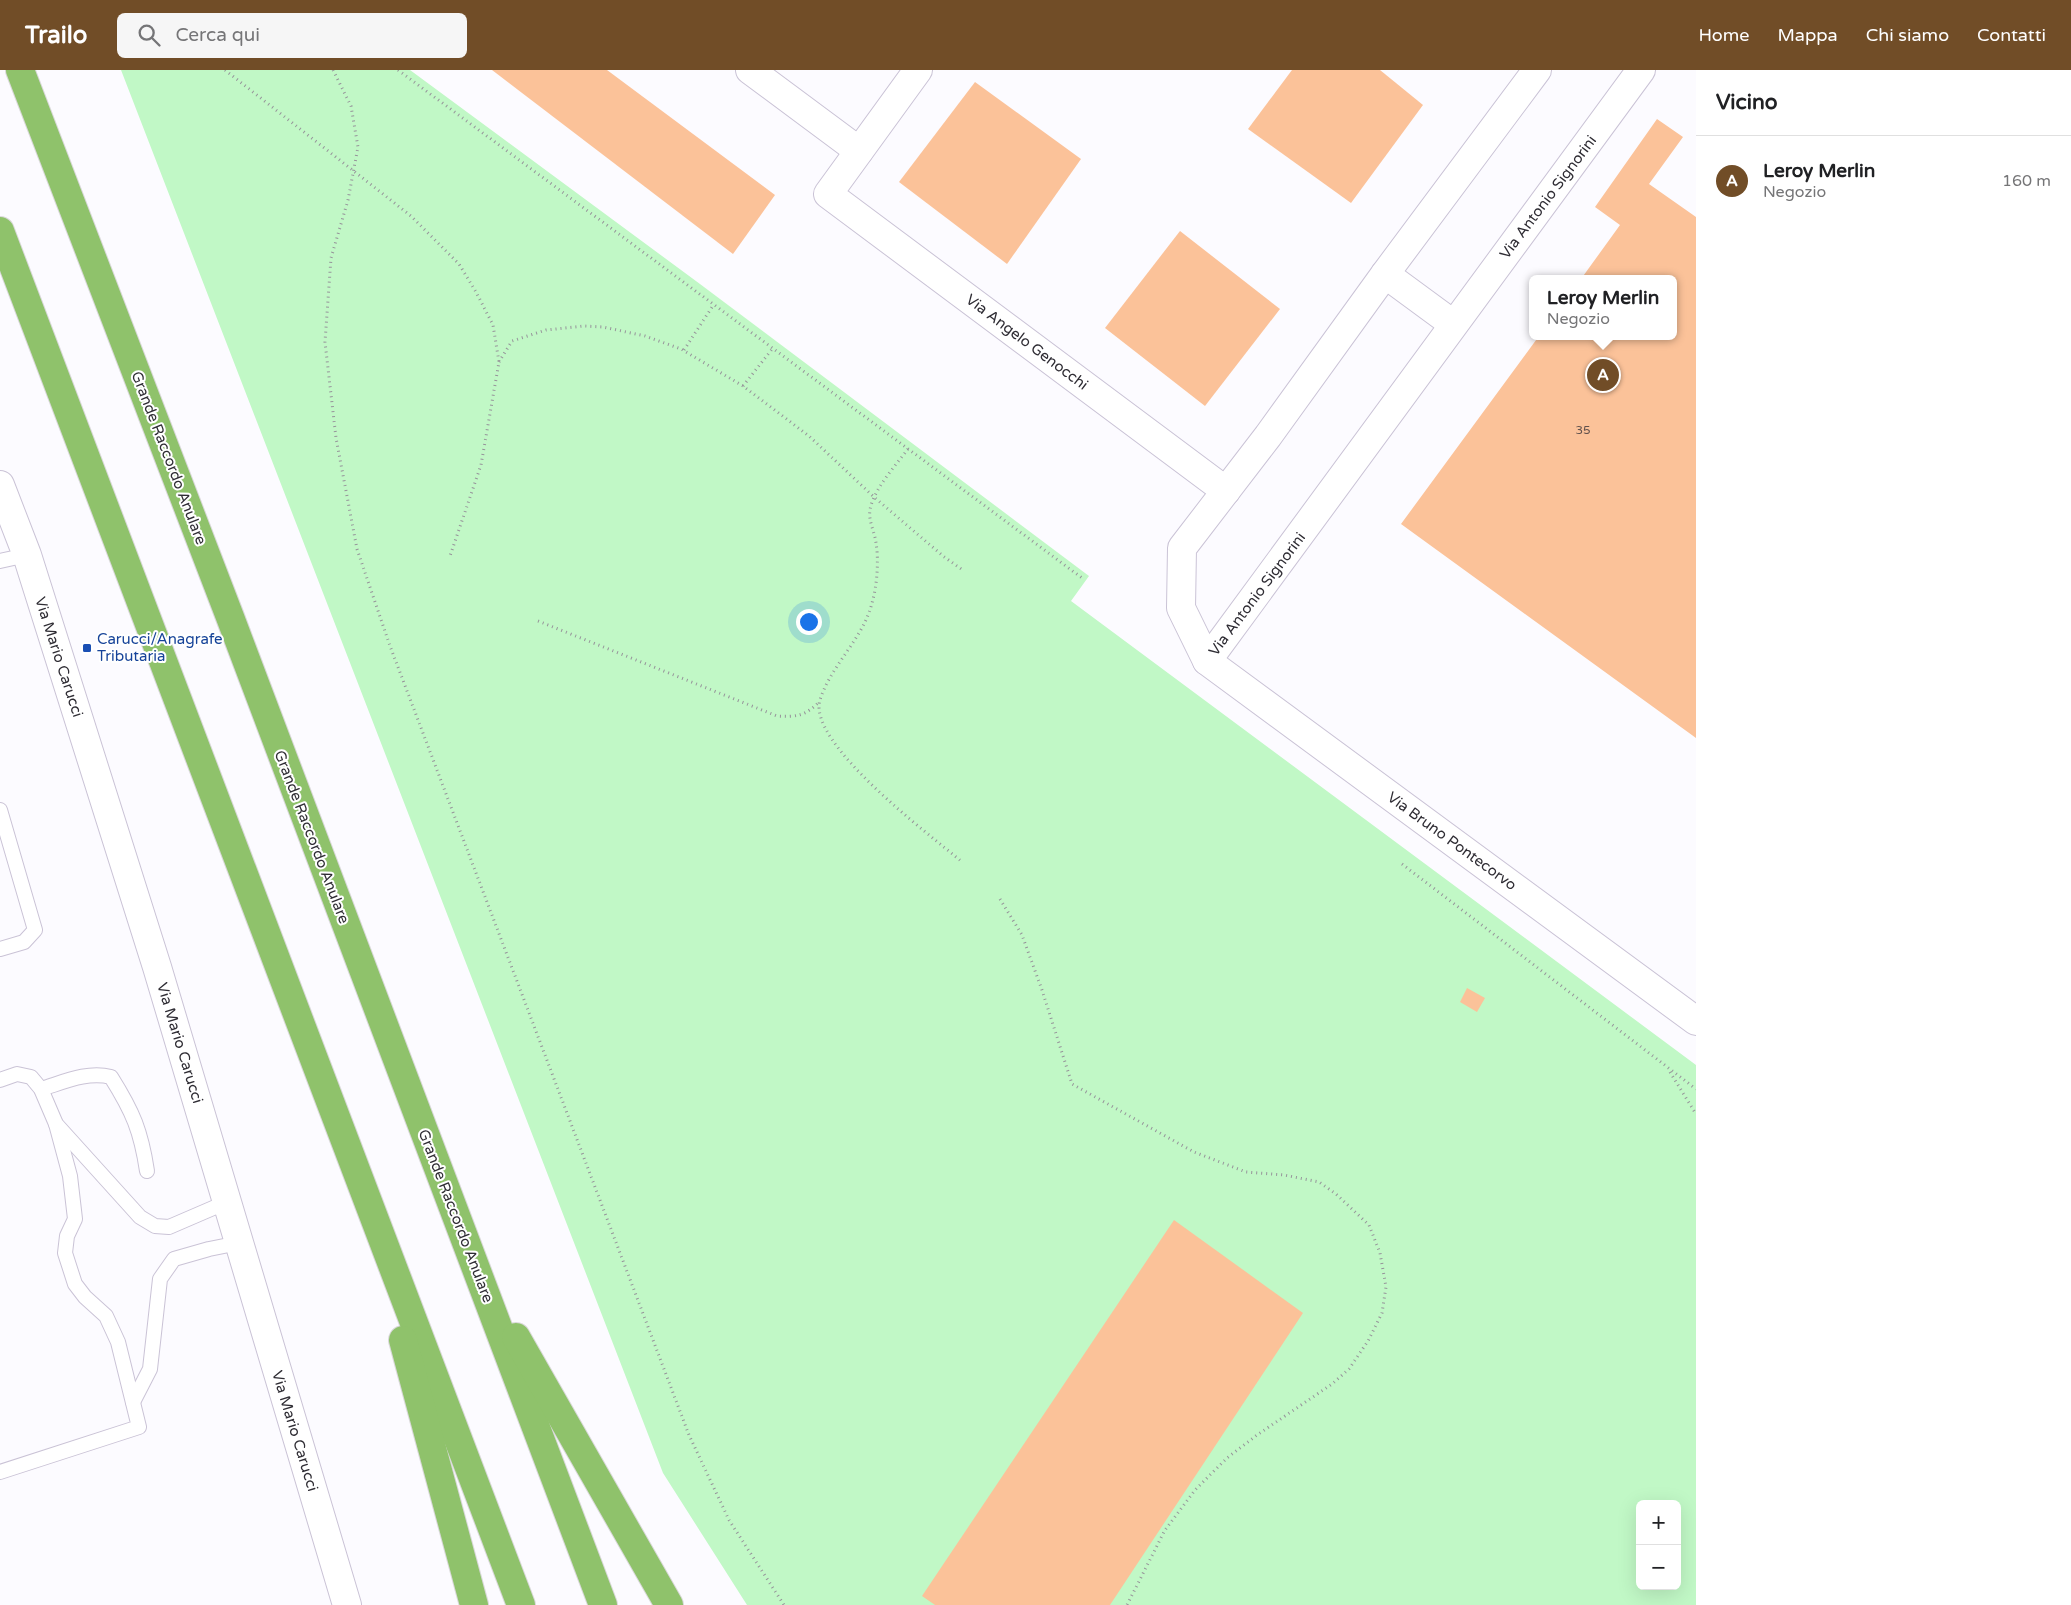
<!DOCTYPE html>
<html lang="it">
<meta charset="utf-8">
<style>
:root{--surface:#fff;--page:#f6f6f6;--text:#202124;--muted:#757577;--line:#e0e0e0;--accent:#714d27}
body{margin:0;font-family:"Varela Round",sans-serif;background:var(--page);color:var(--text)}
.controls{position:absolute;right:15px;bottom:15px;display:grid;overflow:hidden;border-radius:8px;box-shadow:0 5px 20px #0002}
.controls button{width:45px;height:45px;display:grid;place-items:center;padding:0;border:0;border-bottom:1px solid var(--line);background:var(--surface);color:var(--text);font:25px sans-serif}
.you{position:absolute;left:808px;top:551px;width:18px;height:18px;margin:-12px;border:4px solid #fff;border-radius:50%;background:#1a73e8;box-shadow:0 0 0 8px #1a73e833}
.badge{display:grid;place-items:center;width:32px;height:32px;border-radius:50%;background:var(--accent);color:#fff;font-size:16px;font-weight:700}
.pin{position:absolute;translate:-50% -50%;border:2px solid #fff;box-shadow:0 1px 5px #0006}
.popup{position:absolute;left:1529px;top:205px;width:148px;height:65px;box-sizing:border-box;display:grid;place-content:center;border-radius:8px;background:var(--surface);filter:drop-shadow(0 1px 4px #0005);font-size:16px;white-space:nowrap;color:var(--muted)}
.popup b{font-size:19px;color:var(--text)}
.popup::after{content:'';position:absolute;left:50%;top:100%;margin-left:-10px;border:10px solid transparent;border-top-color:var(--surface)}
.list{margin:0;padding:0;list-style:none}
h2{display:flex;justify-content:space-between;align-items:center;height:65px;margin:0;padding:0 20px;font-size:21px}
h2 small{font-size:16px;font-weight:400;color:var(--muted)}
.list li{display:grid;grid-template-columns:32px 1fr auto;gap:15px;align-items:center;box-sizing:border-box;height:90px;padding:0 20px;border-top:1px solid var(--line)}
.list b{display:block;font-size:19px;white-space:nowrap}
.list p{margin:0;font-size:16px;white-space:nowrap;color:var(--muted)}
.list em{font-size:16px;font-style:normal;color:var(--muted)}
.icon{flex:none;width:28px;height:28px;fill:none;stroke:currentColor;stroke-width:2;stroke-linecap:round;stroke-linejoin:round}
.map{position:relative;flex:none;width:1696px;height:1535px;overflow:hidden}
header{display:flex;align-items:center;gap:30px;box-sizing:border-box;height:70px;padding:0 25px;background:var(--accent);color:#fff}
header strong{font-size:24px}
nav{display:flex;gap:28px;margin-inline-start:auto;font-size:18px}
.search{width:350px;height:45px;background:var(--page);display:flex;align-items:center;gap:12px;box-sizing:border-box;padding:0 18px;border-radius:8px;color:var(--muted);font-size:19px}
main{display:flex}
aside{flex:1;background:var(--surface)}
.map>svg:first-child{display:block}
.green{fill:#c1f8c6;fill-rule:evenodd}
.building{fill:#fbc299}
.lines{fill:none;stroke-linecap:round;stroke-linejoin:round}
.lane-casing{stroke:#cac3d6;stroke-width:16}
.street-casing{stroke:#cac3d6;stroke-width:30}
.highway-casing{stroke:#dad9da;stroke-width:30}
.path{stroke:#96949a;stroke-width:3;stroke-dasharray:1 4;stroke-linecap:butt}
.lane{stroke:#fff;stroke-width:14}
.street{stroke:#fff;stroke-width:28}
.highway{stroke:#8fc26b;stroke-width:28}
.transit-dot{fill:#1a4fb4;stroke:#fff;stroke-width:2}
.labels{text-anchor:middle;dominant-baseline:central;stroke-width:4;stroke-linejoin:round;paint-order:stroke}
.number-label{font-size:12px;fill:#62524d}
.street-label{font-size:15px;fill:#2f2d34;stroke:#fff}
.transit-label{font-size:15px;fill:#164399;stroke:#fff;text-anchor:start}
</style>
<header>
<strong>Trailo</strong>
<div class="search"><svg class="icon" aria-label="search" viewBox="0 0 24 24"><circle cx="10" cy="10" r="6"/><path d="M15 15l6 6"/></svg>Cerca qui</div>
<nav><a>Home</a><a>Mappa</a><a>Chi siamo</a><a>Contatti</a></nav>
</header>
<main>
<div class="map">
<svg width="1696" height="1535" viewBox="0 0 1696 1535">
<rect width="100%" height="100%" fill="#fcfbff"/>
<path class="green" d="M121,0h289l290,214 389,292 -18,25 625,464v540h-949l-84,-132zM1640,1434h37v82h-37z"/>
<g class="building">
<path d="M492,0h115l168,125 -42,59z"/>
<path d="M1292,0h88l43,35 -72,98 -103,-74z"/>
<path d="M975,12l106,77 -74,105 -108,-82z"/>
<path d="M1657,49l26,18 -34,47 47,33v521l-295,-214 138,-188h134v-57h-92l39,-54 -25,-18z"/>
<path d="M1180,161l100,78 -75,97 -100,-78z"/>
<path d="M1467,918l18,10 -8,14 -17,-10z"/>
<path d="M1174,1150l129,93 -193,292h-175l-13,-9z"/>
</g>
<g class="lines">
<defs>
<g id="lane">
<path d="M0,491l27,-6"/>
<path d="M0,740l35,120 -11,12 -24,7"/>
<path d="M0,1010l17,-6 14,3 10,12 15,35 84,93 15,9 14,1 58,-25"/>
<path d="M41,1019c23,-7 46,-18 70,-12 22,35 30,54 36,94"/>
<path d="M133,1332l17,-33 10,-90 14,-20 35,-10 30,-6"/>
<path d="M0,1402l139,-45 -21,-85 -12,-26 -21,-19 -10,-13 -10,-31 2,-17 8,-17 -5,-43 -14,-52"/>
</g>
<g id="street">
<path d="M750,0l109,81"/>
<path d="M918,0l-90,124 398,297"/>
<path d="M1537,0l-152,204 -117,162 -86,112 -1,60 26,53 489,360"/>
<path d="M1385,204l68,50"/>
<path d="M0,415l27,70 130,412 190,638"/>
<path d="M1207,591l434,-591"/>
</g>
<g id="highway">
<path d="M20,0l210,547 373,988"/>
<path d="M0,161l521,1374"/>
<path d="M516,1267l153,268"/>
<path d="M403,1270l71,265"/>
</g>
</defs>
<use href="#lane" class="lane-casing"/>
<use href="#street" class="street-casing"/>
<use href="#highway" class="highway-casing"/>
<g class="path">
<path d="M225,0l186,146 48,48 17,28 17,33 6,37 -18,103 -31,91"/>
<path d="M333,0l18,36 7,41 -10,53 -17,58 -6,84 11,96 21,111 33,97 299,789 40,85 55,85"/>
<path d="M398,0l684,508"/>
<path d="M684,280l30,-46"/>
<path d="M499,292l13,-21 34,-11 38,-4 19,1 42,9 36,13 62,37 66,50 65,61 69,59 21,15"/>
<path d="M743,316l30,-38"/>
<path d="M908,379c-12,16 -35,41 -38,61 -2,10 5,23 6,33 3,18 1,43 -4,60 -9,36 -41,62 -52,97 -13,43 110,135 141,161"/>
<path d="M538,551l239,95c20,1 28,0 42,-14"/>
<path d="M1402,794l294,225"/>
<path d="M1000,829l22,36 20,55 30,94 122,68 52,20 38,3 35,7 17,12 33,31 11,28 6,34 -4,26 -14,28 -19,28 -17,15 -75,51 -30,23 -32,32 -30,40 -38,75"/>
<path d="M1670,1002l26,42"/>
</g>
<use href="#lane" class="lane"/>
<use href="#street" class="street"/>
<use href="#highway" class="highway"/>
</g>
<rect class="transit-dot" x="82" y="573" width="10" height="10" rx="2.5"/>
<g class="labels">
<g class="number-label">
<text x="1583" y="360">35</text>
</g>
<g class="street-label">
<text transform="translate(1548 127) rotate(-53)">Via Antonio Signorini</text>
<text transform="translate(1027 272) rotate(37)">Via Angelo Genocchi</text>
<text transform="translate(169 388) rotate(69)">Grande Raccordo Anulare</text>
<text transform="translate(1257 524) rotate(-53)">Via Antonio Signorini</text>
<text transform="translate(59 587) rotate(72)">Via Mario Carucci</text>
<text transform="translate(312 767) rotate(69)">Grande Raccordo Anulare</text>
<text transform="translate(1452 771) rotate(36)">Via Bruno Pontecorvo</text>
<text transform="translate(180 973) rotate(73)">Via Mario Carucci</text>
<text transform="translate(456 1146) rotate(69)">Grande Raccordo Anulare</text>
<text transform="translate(295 1361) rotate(73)">Via Mario Carucci</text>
</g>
<g class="transit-label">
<text x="97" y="569">Carucci/Anagrafe<tspan x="97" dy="17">Tributaria</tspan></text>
</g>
</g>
</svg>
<div class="controls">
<button>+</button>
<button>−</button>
</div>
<div class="you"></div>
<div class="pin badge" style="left:1603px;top:305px">A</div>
<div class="popup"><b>Leroy Merlin</b>Negozio</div>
</div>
<aside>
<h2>Vicino<small></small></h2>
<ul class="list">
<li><span class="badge">A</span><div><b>Leroy Merlin</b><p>Negozio</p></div><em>160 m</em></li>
</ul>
</aside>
</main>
